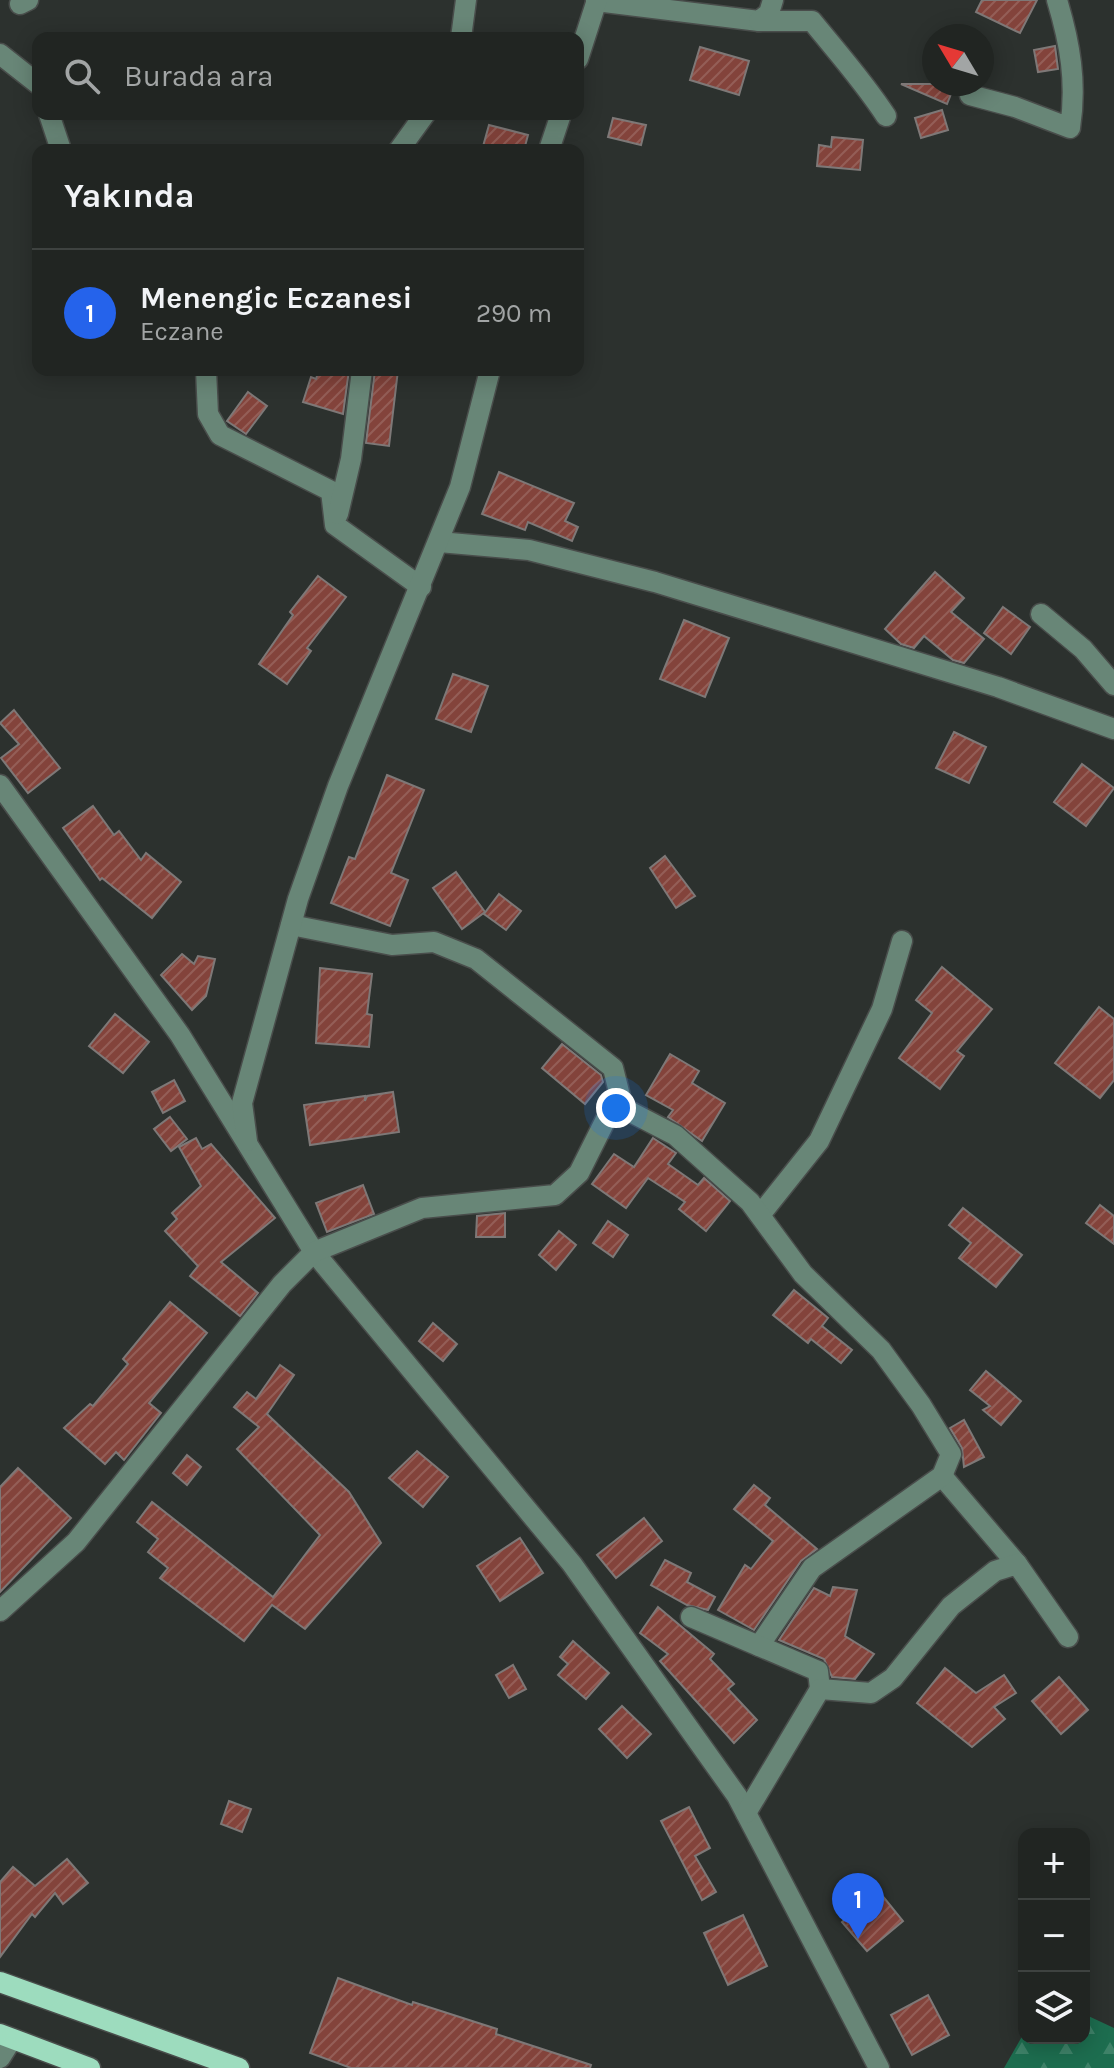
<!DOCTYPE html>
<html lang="tr">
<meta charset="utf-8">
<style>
:root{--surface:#212522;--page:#292d2a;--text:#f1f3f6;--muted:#a2a5a5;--line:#3e4240;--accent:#2563eb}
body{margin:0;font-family:Karla,sans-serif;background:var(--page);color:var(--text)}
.controls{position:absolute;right:24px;bottom:24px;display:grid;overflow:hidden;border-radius:16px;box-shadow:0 4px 20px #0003}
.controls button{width:72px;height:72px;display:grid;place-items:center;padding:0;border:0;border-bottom:2px solid var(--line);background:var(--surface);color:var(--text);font:40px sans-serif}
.compass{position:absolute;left:922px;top:24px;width:72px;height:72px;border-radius:50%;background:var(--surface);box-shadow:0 4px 20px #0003;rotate:308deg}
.you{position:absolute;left:616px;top:1108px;width:28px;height:28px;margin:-20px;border:6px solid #fff;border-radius:50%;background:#1a73e8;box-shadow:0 0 0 12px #1a73e833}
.badge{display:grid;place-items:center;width:52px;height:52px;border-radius:50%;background:var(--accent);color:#fff;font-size:26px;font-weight:700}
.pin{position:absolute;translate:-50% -66px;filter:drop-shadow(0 2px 4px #0008)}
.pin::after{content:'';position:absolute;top:42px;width:28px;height:24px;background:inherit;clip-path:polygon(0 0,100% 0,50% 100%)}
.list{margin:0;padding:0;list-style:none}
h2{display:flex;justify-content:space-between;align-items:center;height:104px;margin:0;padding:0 32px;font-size:34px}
h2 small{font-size:26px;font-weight:400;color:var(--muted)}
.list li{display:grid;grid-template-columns:52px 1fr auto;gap:24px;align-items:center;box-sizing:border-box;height:128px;padding:0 32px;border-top:2px solid var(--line)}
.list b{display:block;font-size:30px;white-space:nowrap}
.list p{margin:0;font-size:26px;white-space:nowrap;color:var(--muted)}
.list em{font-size:26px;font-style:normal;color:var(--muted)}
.icon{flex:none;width:44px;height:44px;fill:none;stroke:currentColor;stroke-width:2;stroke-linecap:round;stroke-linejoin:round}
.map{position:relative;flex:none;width:1114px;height:2068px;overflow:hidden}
.search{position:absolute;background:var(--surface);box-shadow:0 4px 20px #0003;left:32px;top:32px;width:552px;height:88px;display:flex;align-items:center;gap:20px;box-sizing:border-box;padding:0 28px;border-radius:16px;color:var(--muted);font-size:30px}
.panel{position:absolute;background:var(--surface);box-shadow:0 4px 20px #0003;left:32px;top:144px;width:552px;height:232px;border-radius:16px}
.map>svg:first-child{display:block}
.forest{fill:url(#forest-firs)}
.building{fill:url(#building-hatch);stroke:#7e7877;stroke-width:2}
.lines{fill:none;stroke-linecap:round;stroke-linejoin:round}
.minor-casing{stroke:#494d4b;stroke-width:23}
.major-casing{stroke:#494d4b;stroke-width:23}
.minor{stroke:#688677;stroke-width:20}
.major{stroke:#9ddcbe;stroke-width:20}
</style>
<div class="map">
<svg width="1114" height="2068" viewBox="0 0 1114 2068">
<defs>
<pattern id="forest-firs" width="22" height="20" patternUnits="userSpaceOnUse" patternTransform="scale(2)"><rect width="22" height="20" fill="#1d6d4f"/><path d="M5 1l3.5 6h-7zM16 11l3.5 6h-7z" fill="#3e8268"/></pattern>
<pattern id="building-hatch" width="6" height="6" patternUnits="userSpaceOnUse" patternTransform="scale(2)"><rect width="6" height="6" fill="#83433b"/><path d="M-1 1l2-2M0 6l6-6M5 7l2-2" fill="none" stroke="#945e57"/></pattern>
</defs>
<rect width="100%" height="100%" fill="#2c312e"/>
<path class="forest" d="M1084,2014l30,14v40h-110l20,-35v5h60z"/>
<g class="building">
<path d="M982,0h55l-17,33 -44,-21z"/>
<path d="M1055,46l3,23 -20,3 -4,-22z"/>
<path d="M700,47l49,14 -10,34 -49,-15z"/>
<path d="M901,84h54l-8,20z"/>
<path d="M942,110l6,20 -27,8 -6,-20z"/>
<path d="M613,118l33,7 -5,20 -33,-8z"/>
<path d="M489,125l39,10 -4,15h-42z"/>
<path d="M832,137l31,3 -3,30 -43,-4 2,-21 12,2z"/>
<path d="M319,370h30l-6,44 -40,-12 8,-25 5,2z"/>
<path d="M375,370h23l-9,76 -23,-3z"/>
<path d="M248,392l19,14 -21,28 -19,-13z"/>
<path d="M499,472l75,31 -9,18 13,6 -6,14 -44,-19 -3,8 -43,-16z"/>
<path d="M935,572l29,26 -13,14 33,27 -20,24 -11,-3 -29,-24 -10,12 -13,-4 -16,-15z"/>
<path d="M318,576l28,21 -39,51 4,3 -24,33 -28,-20 34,-49 -3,-3z"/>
<path d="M1003,607l27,20 -19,27 -27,-21z"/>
<path d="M684,620l45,18 -24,59 -45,-18z"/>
<path d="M453,674l35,12 -17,46 -35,-13z"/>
<path d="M14,710l46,58 -32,25 -27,-35 18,-14 -19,-21z"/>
<path d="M954,732l32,15 -17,36 -33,-15z"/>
<path d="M1082,764l32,24 -28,38 -32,-24z"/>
<path d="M387,775l37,15 -33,83 17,7 -18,46 -59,-23 18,-46 6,2z"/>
<path d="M93,806l21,29 5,-4 22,29 5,-7 35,29 -29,36 -50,-40 -2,2 -37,-52z"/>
<path d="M665,856l30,40 -19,12 -26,-40z"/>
<path d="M456,872l29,40 -23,17 -29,-41z"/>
<path d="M499,894l22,17 -15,19 -22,-16z"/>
<path d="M182,954l12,10 4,-8 17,3 -9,37 -14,14 -31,-35z"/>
<path d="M942,967l50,42 -35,42 7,5 -24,33 -41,-31 33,-45 -16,-13z"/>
<path d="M320,968l52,6 -5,40 5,1 -3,32 -53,-4z"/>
<path d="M1099,1007l15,12v61l-14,18 -45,-35z"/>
<path d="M115,1014l34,28 -26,31 -34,-27z"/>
<path d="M562,1044l39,31 2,7 -18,22 -43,-36z"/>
<path d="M670,1054l29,17 -7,12 33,20 -23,38 -34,-24 5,-7 -27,-15z"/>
<path d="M174,1080l11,21 -22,12 -11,-21z"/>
<path d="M393,1092l6,40 -89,13 -6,-40 61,-9v5l2,-5z"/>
<path d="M170,1117l17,22 -16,12 -17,-22z"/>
<path d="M196,1138l6,11 9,-5 64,74 -54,44 37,31 -18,23 -50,-40 8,-10 -33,-35 12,-12 -5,-6 29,-27 -22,-39z"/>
<path d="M653,1138l23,15 -8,11 30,21 6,-7 26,23 -24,30 -27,-22 6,-7 -37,-24 -22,30 -34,-24 22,-30 20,13z"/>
<path d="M363,1185l11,29 -47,18 -11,-29z"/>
<path d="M1100,1205l14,11v28l-28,-21z"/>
<path d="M963,1208l59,47 -26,32 -37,-29 12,-15 -22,-18z"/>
<path d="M505,1213v24h-29l1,-21z"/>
<path d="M608,1221l20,14 -15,22 -20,-14z"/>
<path d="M559,1231l17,14 -20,25 -17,-15z"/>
<path d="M794,1290l34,28 -6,8 30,24 -11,13 -30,-24 -3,4 -35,-28z"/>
<path d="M170,1302l37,31 -58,70 12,10 -37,47 -8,-8 -11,12 -41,-36 26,-24 3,2 35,-42 -5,-5z"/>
<path d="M433,1323l24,21 -14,17 -24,-20z"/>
<path d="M280,1365l14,10 -27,39 82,78 32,51 -76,86 -33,-24 -28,36 -84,-63 8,-10 -20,-16 10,-13 -21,-17 15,-20 121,95 47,-62 -83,-86 22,-22 -25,-20 13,-15 9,7z"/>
<path d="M986,1371l35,30 -20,24 -18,-15 7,-4 -20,-16z"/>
<path d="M964,1420l20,37 -20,10 -2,-19 -12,-20z"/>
<path d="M417,1451l31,26 -25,30 -34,-29z"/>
<path d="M187,1455l14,12 -14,18 -14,-12z"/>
<path d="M18,1468l53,50 -71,74v-105z"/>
<path d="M754,1485l16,13 -5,7 52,44 -16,12 -47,69 -36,-20 27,-45 6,4 22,-28 -39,-32z"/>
<path d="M644,1518l18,23 -46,37 -19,-23z"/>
<path d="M520,1538l23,35 -43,28 -23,-35z"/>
<path d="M665,1560l26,13 -4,9 28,15 -7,13 -21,-5 -36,-20z"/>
<path d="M833,1587l24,3 -12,46 29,18 -19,25 -23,-2 -8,-18 -45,-19 35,-52 16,8z"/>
<path d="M658,1607l56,47 -4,5 24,25 -6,5 29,31 -23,23 -74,-82 8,-7 -28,-21z"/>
<path d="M573,1641l36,32 -23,26 -28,-24 10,-11 -8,-7z"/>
<path d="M513,1665l13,24 -17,9 -13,-23z"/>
<path d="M945,1668l31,25 28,-18 12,18 -22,14 11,12 -33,28 -55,-44z"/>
<path d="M1059,1677l29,33 -27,24 -29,-33z"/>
<path d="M622,1706l29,28 -24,24 -28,-29z"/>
<path d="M229,1801l22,8 -9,23 -21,-8z"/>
<path d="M689,1807l21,41 -15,8 21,36 -14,8 -41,-79z"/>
<path d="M67,1859l21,24 -25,21 -8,-11 -20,24 -3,-3 -32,43v-75l13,-15 22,19z"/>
<path d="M872,1883l31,38 -36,30 -25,-29 9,-8 -6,-7z"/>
<path d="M743,1915l24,51 -39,19 -24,-52z"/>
<path d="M338,1978l74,27 1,-3 84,27 -1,5 95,31 -1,3h-239l-41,-15z"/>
<path d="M928,1995l21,40 -37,20 -21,-40z"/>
</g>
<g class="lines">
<defs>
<g id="minor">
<path d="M596,1l163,20 10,-8 4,-13"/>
<path d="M20,4l8,-4"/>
<path d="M759,21h53c26,32 52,61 74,95"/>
<path d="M461,38l5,-38"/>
<path d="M0,54l38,30"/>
<path d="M578,59l19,-59"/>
<path d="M970,95l45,12 55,21c7,-45 0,-85 -13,-128"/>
<path d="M49,114l12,36"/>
<path d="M399,150l26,-36"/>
<path d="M549,150l12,-36"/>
<path d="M206,370l2,44 12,21 111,56 4,34 86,62"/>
<path d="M338,514l13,-55 11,-89"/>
<path d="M439,542l90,8 126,32 343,105 116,42"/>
<path d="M1041,614l42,35 31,36"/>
<path d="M0,785l180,250 134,217 258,312 165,232 142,272"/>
<path d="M291,925l101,20 42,-3 42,17 137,109 10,40"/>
<path d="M247,1141l-5,-38 56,-204 40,-113 122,-299 30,-117"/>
<path d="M760,1215l59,-74 63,-132 20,-68"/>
<path d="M942,1476l75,88"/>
<path d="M0,1611l76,-69 206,-258 32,-32 108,-44 133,-13 24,-22 27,-54 17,-11 52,27 75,67 53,72 78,76 40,55 30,49 -9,22 -130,92 -53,78"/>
<path d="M691,1617l127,54 2,18"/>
<path d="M746,1813l74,-124 51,4 22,-15 58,-72 44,-35 22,-7 51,73"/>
<path d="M0,2058l12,-19"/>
</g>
<g id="major">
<path d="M0,1982l239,86"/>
<path d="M0,2034l90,34"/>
</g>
</defs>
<use href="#minor" class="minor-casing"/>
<use href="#major" class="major-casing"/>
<use href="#minor" class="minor"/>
<use href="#major" class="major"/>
</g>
</svg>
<div class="controls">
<button>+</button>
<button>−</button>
<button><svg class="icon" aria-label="layers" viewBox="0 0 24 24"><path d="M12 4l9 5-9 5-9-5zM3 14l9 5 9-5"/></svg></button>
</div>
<svg class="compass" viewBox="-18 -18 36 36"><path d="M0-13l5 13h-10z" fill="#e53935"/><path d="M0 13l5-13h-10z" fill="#a2a5a5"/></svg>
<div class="you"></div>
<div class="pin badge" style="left:858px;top:1939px">1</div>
<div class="search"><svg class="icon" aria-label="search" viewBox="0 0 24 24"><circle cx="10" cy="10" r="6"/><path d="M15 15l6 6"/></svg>Burada ara</div>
<section class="panel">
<h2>Yakında<small></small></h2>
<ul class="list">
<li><span class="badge">1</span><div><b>Menengic Eczanesi</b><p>Eczane</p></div><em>290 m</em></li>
</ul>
</section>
</div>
